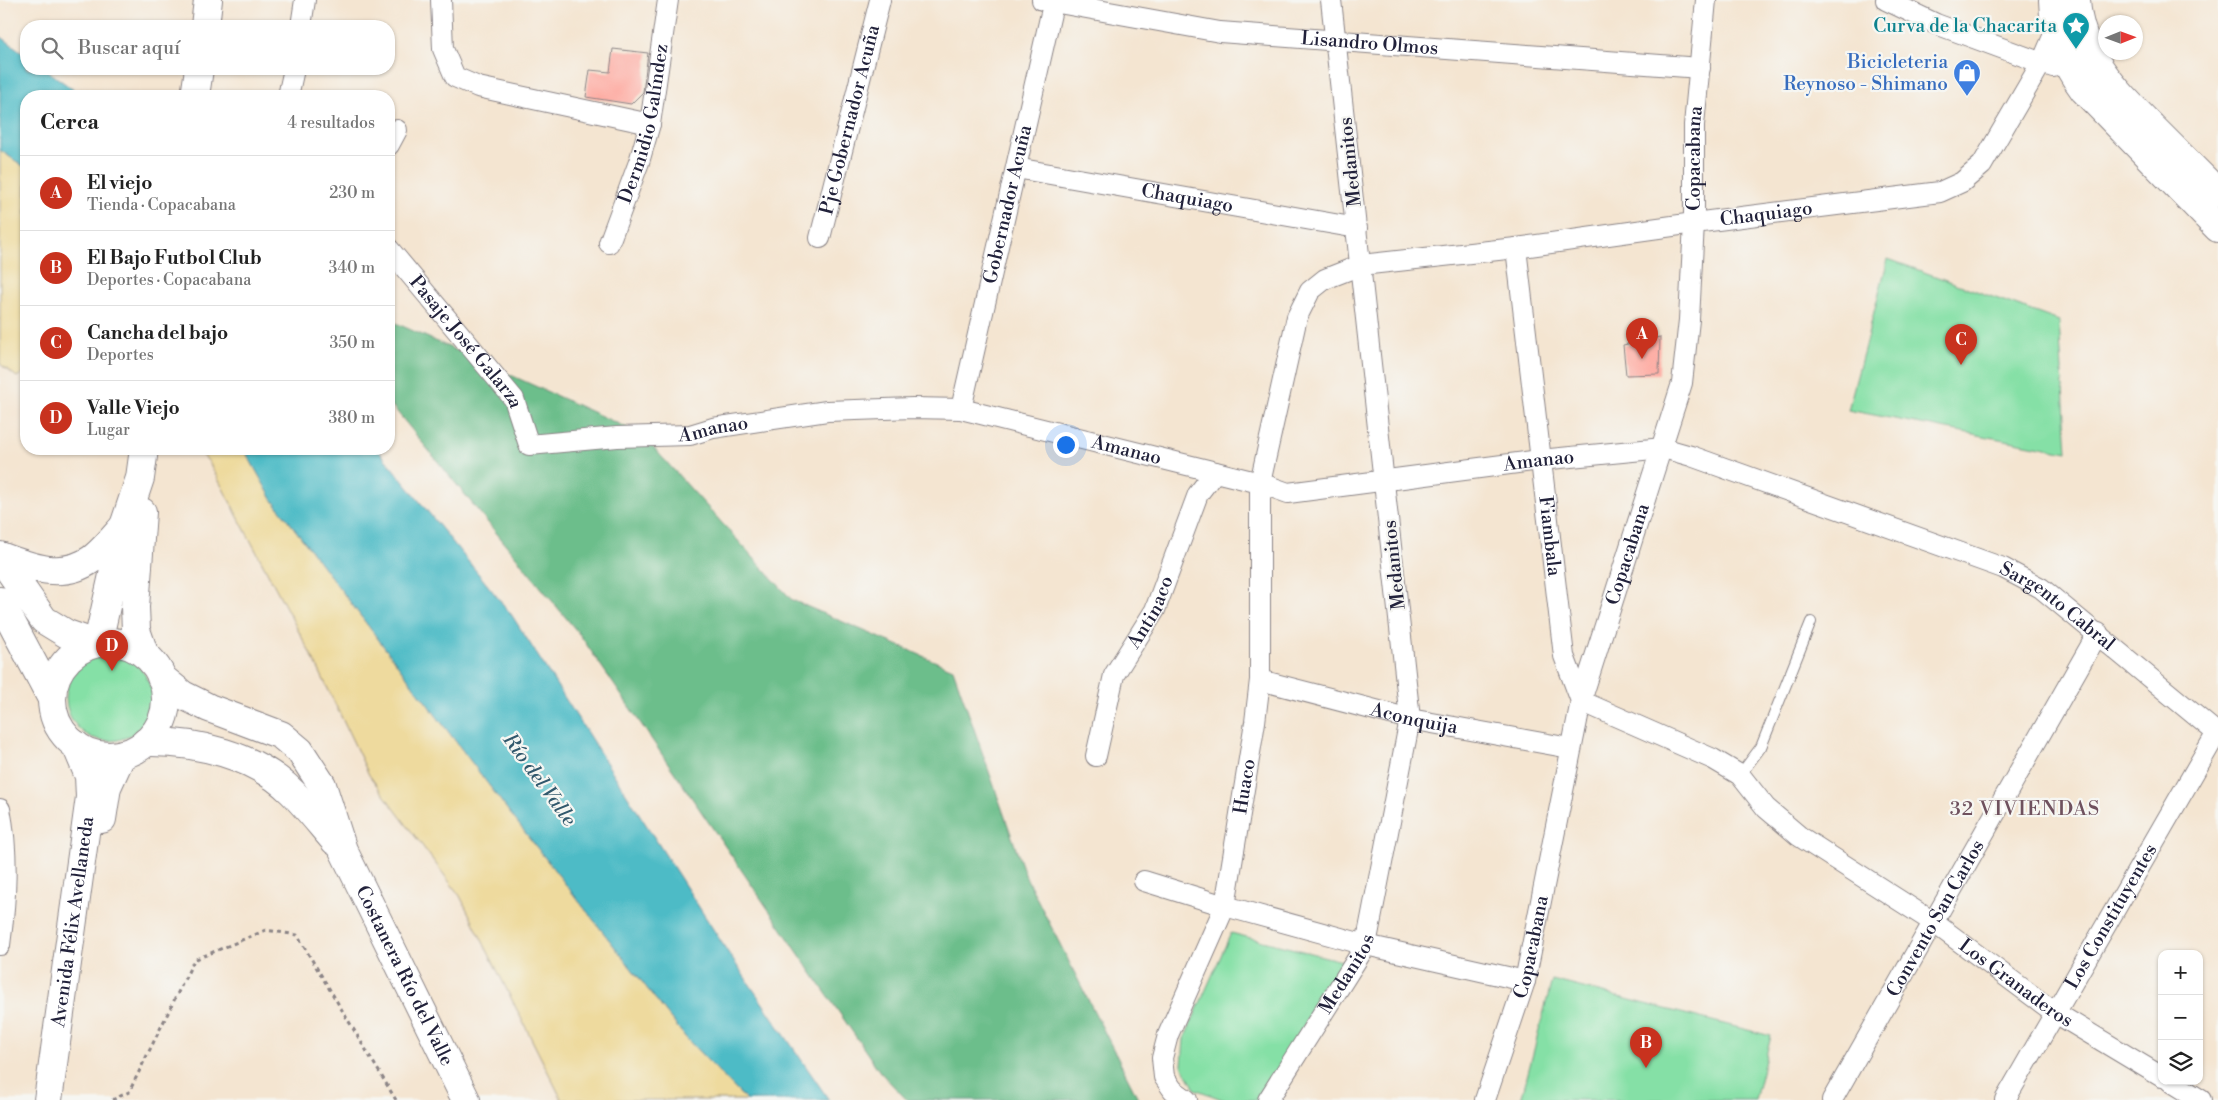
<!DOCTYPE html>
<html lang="es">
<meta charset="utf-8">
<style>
:root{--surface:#fff;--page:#f6f6f6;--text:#222;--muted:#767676;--line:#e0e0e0;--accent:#c8321e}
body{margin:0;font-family:"Libre Bodoni",serif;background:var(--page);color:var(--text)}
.controls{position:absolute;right:15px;bottom:15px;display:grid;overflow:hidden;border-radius:10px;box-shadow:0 1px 4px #0004}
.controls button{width:45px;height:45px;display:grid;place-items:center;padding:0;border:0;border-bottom:1px solid var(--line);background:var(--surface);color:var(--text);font:25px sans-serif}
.compass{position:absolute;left:2098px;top:15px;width:45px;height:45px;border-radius:50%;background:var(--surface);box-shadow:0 1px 4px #0004;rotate:89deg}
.you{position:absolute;left:1065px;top:444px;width:18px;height:18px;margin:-12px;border:4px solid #fff;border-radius:50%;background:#1a73e8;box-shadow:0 0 0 8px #1a73e833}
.badge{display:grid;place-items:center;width:32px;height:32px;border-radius:50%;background:var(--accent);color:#fff;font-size:16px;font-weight:700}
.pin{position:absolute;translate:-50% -41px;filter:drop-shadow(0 1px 2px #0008)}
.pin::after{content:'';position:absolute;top:26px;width:18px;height:15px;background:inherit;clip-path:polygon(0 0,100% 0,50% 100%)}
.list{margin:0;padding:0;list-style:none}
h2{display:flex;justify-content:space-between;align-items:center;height:65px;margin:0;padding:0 20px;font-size:21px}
h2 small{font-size:16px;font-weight:400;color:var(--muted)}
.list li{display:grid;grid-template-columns:32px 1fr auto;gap:15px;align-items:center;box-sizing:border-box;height:75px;padding:0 20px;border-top:1px solid var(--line)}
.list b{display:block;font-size:19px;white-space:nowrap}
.list p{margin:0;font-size:16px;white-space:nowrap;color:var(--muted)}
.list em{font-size:16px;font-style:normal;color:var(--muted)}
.icon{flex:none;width:28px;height:28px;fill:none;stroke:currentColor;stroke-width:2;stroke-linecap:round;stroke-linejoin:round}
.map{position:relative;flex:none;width:2218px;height:1100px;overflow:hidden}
.search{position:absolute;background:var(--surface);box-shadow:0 1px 4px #0004;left:20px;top:20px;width:375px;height:55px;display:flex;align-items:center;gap:12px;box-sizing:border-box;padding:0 18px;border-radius:20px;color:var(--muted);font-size:19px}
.panel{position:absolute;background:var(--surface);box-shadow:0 1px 4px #0004;left:20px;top:90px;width:375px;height:365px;border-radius:20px}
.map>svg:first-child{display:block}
.green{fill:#85e0a6;stroke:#548170}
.forest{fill:#6cbe8b;stroke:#477063}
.sand{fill:#eeda9e;stroke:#887e6c}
.water{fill:#4dbbc6;stroke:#386e80}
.building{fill:#fea79e}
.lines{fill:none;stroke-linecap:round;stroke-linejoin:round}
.service-casing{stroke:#8b8486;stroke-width:12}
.minor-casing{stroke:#8b8486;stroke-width:22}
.secondary-casing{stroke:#8b8486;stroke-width:30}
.primary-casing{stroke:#8b8486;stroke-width:30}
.path{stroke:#8b8486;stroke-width:3;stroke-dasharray:4 4;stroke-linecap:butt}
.service{stroke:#fff;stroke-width:10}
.minor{stroke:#fff;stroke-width:20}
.secondary{stroke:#fff;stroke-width:28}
.primary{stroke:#fff;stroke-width:28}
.labels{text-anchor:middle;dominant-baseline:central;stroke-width:4.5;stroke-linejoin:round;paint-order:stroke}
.culture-label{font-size:19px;fill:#0d838f;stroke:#f6f6f2;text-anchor:end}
.street-label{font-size:19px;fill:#22223b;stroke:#f6f6f2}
.shop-label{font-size:19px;fill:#366cbe;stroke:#f6f6f2;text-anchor:end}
.water-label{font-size:20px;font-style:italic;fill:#31586c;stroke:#f6f6f2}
.neighbourhood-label{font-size:20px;letter-spacing:1px;fill:#6f515e;stroke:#f6f6f2}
</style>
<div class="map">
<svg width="2218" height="1100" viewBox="0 0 2218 1100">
<rect width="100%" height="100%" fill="#f6f6f2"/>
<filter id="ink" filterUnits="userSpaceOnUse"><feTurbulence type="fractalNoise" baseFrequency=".02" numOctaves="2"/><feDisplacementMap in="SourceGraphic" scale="10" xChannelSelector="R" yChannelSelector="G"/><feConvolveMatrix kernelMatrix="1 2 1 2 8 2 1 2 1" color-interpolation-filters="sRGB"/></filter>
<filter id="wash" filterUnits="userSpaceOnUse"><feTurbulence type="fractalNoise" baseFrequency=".0096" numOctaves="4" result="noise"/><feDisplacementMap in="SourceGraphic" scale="20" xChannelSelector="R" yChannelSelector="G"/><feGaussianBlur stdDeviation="1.12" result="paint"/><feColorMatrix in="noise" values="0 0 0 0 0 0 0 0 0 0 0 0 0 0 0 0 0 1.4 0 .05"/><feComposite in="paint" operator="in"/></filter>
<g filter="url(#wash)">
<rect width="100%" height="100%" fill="#f4e5d1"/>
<g class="green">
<path d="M1888,259l171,62 8,131 -219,-42z"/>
<circle cx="109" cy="698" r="43"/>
<path d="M1231,933l111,28 -83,139h-35l-29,-11 -13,-24 2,-26z"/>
<path d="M1552,980l219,56 -16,64h-234z"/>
</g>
<path class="forest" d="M389,320l252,114 151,166 161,69 73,208 113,223h-232l-27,-28 -300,-437 -191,-233z"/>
<g class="sand">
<path d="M0,150l26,18v203l-9,6 -17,-13z"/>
<path d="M197,449h47l28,50 241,318 173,221 60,62h-184l-102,-204 -91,-121 -51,-107 -109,-206z"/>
</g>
<g class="water">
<path d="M0,36l26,19v14h19l37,27h-56v72l-26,-18z"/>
<path d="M244,449h133l134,165 220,343 98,143h-83l-60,-62 -173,-221 -241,-318z"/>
</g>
<g id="blocks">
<g class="building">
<path d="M613,49l35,4 -5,39 -12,12 -45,-7 4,-27 20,2z"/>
<path d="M1660,337l-1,37 -33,1 -3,-30z"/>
</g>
</g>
</g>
<g filter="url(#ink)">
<use href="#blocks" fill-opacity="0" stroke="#8b8486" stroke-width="1"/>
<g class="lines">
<defs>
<path id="service" d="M1740,775l21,-28 50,-125"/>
<g id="minor">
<path d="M441,0l2,49 12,28 23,10 172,37"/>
<path id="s1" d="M1042,0l178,32 480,36"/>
<path d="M1886,0l50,24 117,43"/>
<path d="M301,26l4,-26"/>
<path d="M288,96l6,-27"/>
<path d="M389,145l8,-15"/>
<path id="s2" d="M1016,168l341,60"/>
<path id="s3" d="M820,238l60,-238"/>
<path id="s4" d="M609,243l30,-81 11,-38 18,-124"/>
<path id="s5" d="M1516,248l48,408 17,45 132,58 27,16 26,33 33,28 134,86 121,90 108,65"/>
<path id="s6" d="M389,249l125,150 15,46 88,-8 73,-2 23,-7 114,-17 86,-3 48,1 299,74 28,10 252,-33 123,-12 28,8 312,112 38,20 177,146"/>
<path id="s7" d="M961,409l93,-409"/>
<path id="s8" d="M1260,680l150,39 160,29"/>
<path id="s9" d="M1096,756l18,-81 41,-65 43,-116 17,-22"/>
<path d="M0,809c9,45 6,91 0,136"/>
<path d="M1144,881l81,25 141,39 159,36"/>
<path d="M2170,1081l31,19"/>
<path id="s10" d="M1187,1100l-14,-10 -9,-13 -2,-19 6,-23 57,-129 30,-184 5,-42v-197l37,-166 13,-26 15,-12 36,-14 155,-17 178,-25 246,-31 22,-10 20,-17 60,-103 13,-30"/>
<path id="s11" d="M1268,1100l98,-155 44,-226 -79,-719"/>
<path id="s12" d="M1485,1100l40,-119 56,-280 101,-318 7,-63 5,-97v-98l12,-125"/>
<path id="s13" d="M1832,1100l266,-467"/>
<path id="s14" d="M2005,1100l213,-369"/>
</g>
<g id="secondary">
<path d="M0,557l44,63 23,14 26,9"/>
<path d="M0,601l52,98"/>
<path id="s15" d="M161,677l22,18 26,13 72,27 19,16 22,34 21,65 123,250"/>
<path d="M146,742c50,-1 109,13 146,50 15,15 29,33 43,49"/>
</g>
<g id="primary">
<path d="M2053,0c1,35 10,62 31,90l134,138"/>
<path d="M2076,0c3,55 40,91 77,128 22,22 43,43 65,65"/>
<path d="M205,26l3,-26"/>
<path d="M195,96l4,-27"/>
<path d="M142,512l-7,95 1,23 8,23"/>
<path d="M0,556c29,11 63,24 92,3 11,-8 22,-22 32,-33"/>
<circle cx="109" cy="699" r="57"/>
<path d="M98,642l26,-116 16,-48 4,-29"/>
<path d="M102,819l5,-32 15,-33"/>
<path id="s16" d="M48,1100l42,-303 -1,-21 -13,-31"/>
</g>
</defs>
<use href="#service" class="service-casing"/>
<use href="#minor" class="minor-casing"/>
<use href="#secondary" class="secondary-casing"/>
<use href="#primary" class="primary-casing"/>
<path class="path" d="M112,1100l17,-8 65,-132 72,-30 31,5 99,165"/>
<use href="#service" class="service"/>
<use href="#minor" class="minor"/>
<use href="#secondary" class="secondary"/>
<use href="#primary" class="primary"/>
</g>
</g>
<defs>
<symbol id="sight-pin" viewBox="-11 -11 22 30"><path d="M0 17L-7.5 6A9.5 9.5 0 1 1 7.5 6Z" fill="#0f9aa8" stroke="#f6f6f2"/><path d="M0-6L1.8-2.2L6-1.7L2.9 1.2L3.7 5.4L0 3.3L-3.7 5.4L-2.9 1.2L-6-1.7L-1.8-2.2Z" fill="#fff"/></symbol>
<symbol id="shop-pin" viewBox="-11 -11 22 30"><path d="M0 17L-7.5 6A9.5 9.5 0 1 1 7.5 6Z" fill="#3f7fe0" stroke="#f6f6f2"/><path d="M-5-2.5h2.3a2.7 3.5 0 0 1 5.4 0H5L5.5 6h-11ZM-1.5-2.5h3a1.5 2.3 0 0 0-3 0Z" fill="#fff"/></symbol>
</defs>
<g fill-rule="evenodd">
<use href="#sight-pin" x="2060" y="10" width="32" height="43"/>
<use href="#shop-pin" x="1951" y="57" width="32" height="43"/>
</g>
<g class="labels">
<g class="culture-label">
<text x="2057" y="26">Curva de la Chacarita</text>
</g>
<g class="street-label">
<text stroke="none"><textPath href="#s1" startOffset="331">Lisandro Olmos</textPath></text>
<text stroke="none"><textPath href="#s3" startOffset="122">Pje Gobernador Acuña</textPath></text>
<text stroke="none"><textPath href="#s4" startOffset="125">Dermidio Galíndez</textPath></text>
<text stroke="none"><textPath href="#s12" startOffset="970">Copacabana</textPath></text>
<text transform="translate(1350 162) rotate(-96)">Medanitos</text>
<text stroke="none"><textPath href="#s2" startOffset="174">Chaquiago</textPath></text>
<text stroke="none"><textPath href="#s7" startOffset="210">Gobernador Acuña</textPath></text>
<text stroke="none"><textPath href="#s10" startOffset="1308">Chaquiago</textPath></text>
<text stroke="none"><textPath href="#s6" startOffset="121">Pasaje José Galarza</textPath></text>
<text stroke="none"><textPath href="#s6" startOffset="429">Amanao</textPath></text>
<text stroke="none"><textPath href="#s6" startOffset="849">Amanao</textPath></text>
<text stroke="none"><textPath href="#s6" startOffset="1269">Amanao</textPath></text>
<text stroke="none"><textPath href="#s5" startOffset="290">Fiambala</textPath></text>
<text stroke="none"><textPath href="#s12" startOffset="565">Copacabana</textPath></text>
<text transform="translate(1394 565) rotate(-96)">Medanitos</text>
<text stroke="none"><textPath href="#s6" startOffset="1821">Sargento Cabral</textPath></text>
<text stroke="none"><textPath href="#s9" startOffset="156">Antinaco</textPath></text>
<text stroke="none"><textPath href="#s8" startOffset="159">Aconquija</textPath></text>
<text stroke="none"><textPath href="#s10" startOffset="338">Huaco</textPath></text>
<text stroke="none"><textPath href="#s14" startOffset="212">Los Constituyentes</textPath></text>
<text stroke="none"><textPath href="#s13" startOffset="209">Convento San Carlos</textPath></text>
<text stroke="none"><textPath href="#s16" startOffset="180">Avenida Félix Avellaneda</textPath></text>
<text stroke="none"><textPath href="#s12" startOffset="160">Copacabana</textPath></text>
<text stroke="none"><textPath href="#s11" startOffset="149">Medanitos</textPath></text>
<text stroke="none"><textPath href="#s15" startOffset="408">Costanera Río del Valle</textPath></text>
<text stroke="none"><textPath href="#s5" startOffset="982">Los Granaderos</textPath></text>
</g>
<g class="shop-label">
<text x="1948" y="62">Bicicleteria<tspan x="1948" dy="22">Reynoso - Shimano</tspan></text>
</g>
<g class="water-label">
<text transform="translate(539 780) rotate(54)">Río del Valle</text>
</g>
<g class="neighbourhood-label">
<text x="2025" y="809">32 VIVIENDAS</text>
</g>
</g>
</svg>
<div class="controls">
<button>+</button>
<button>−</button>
<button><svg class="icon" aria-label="layers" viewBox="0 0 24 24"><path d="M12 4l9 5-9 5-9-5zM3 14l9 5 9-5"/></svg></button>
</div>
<svg class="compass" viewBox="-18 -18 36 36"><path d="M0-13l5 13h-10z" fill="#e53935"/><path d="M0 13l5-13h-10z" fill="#767676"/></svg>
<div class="you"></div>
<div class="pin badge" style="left:1642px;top:359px">A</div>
<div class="pin badge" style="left:1646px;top:1068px">B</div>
<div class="pin badge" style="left:1961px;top:365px">C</div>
<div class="pin badge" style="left:112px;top:671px">D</div>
<div class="search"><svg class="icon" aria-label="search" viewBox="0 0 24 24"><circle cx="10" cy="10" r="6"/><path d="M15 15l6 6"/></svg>Buscar aquí</div>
<section class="panel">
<h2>Cerca<small>4 resultados</small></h2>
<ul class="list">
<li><span class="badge">A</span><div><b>El viejo</b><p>Tienda · Copacabana</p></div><em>230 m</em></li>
<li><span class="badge">B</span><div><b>El Bajo Futbol Club</b><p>Deportes · Copacabana</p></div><em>340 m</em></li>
<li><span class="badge">C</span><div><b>Cancha del bajo</b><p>Deportes</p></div><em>350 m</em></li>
<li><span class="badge">D</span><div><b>Valle Viejo</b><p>Lugar</p></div><em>380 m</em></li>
</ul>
</section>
</div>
